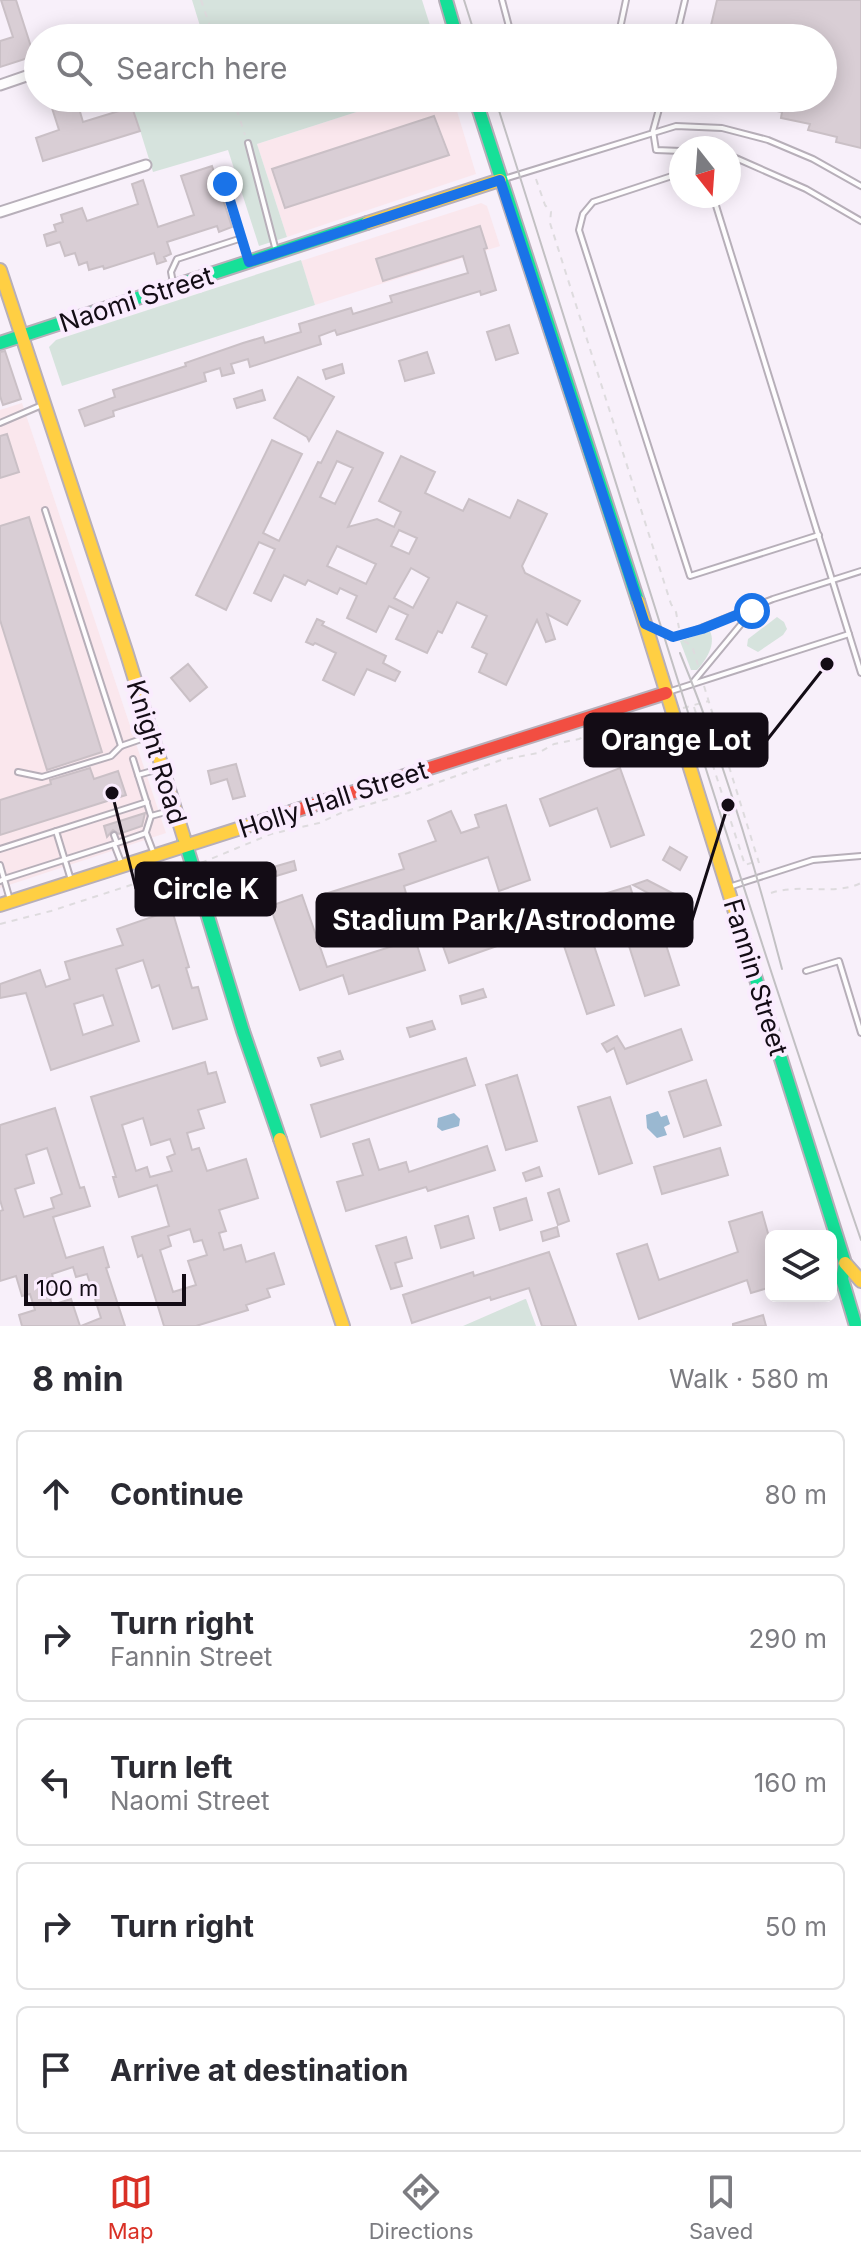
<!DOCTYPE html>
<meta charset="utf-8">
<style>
:root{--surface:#fff;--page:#f2f2f3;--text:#2b2b33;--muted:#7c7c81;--line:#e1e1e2;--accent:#d93025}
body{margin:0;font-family:Inter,sans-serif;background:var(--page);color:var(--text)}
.controls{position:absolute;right:24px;bottom:24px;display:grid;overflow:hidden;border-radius:12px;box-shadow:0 4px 20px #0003}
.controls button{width:72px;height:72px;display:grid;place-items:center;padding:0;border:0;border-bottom:2px solid var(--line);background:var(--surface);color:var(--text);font:40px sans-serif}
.compass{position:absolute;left:669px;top:136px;width:72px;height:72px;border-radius:50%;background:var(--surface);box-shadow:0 4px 20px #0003;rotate:163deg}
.scale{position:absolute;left:24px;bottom:20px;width:162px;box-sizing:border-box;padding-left:8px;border:4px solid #130c15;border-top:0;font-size:22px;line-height:28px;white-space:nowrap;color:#130c15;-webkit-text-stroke:6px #faecfe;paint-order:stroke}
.stop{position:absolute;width:24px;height:24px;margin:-18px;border:6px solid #1a73e8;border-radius:50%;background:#fff}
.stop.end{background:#1a73e8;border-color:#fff;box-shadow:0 2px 8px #0008}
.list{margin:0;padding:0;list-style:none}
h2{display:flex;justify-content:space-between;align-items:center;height:104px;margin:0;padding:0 32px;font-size:34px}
h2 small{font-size:26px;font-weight:400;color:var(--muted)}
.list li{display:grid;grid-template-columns:52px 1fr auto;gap:24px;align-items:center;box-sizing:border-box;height:128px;margin:0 16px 16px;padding:0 16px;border:2px solid var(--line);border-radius:12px}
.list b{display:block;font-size:30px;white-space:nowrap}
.list p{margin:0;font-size:26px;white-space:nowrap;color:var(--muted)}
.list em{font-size:26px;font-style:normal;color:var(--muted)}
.icon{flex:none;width:44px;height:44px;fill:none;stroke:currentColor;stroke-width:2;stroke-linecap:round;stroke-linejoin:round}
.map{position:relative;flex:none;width:861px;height:1326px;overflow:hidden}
.search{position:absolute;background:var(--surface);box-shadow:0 4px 20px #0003;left:24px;right:24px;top:24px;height:88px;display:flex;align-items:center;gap:20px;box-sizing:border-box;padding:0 28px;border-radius:44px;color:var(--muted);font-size:30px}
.sheet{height:824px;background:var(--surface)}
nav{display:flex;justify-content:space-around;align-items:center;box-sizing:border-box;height:112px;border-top:2px solid var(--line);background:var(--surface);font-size:22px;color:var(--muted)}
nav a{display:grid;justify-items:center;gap:4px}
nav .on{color:var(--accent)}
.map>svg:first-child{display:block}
.commercial{fill:#fae7ed}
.green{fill:#d6e3dd}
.water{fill:#9ab8d1}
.building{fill:#d9ced5;stroke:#cac0c6;stroke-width:2;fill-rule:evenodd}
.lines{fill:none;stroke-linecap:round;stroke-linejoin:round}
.lane-casing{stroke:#b7afb9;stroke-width:8}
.street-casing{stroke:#b7afb9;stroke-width:13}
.fast-casing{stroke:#b7afb9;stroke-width:16}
.slow-casing{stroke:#b7afb9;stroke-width:16}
.jam-casing{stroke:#b7afb9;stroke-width:16}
.path{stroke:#dedbde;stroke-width:2;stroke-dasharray:6 6;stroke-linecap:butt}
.lane{stroke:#fefdfe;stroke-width:4}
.street{stroke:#fefdfe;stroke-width:9}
.fast{stroke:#16e098;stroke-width:12}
.slow{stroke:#ffcf43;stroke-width:12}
.jam{stroke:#f24e42;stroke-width:12}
.tram{stroke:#c2c0c3;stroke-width:2}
.route{stroke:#1a73e8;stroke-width:10}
.labels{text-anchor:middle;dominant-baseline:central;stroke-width:8;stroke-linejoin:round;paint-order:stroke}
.street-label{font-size:26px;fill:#130c15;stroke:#faecfe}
.leader{fill:none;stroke:#130c15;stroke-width:3}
.callout-dot{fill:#130c15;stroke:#faecfe;stroke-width:3}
.callout{fill:#130c15;stroke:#130c15;stroke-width:3}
.callout-label{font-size:28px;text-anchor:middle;font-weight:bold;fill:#fff}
</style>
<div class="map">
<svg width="861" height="1326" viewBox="0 0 861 1326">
<rect width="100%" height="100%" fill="#f8f0fa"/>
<g class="commercial">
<path d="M400,98h53l23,76 -189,63 -30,-93z"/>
<path d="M481,203l6,3 13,40 -185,59 -14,-44z"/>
<path d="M22,403l144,430 -166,55v-478z"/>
</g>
<g class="green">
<path d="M192,0h230l12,38h-293l20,-6 11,3 28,-9z"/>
<path d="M130,98h270l-143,46 30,93 -28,9 -31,-96 -75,22z"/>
<path d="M301,260l14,45 -253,81 -13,-39 7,-7z"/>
<path d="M777,617l7,5 3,7 -4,6 -25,17 -11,-6 1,-7z"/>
<path d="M710,631c6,13 -3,28 -13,39h-6l-11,-29z"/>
<path d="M526,1299l10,27h-73l62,-27z"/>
</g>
<g class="water">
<path d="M658,1111l3,6 6,-2 3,9 -6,3 3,8 -10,3 -10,-10 -1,-13z"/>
<path d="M454,1113l6,6 -1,7 -17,5 -5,-4 1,-9z"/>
</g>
<g class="building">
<path d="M1,0h15l18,56 -34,11v-26l13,-4z"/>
<path d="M717,0h144v148l-25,-6 1,-5 -29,-7 2,-6 -29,-6 1,-6 -29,-6 2,-8h68v-60h-115z"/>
<path d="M76,98l7,24 49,-15 8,24 -97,30 -7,-23 23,-8 -8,-25z"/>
<path d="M434,116l15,39 -164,53 -13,-39z"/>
<path d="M212,166l20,61 -13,5 -2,-6 -50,16 4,12 -7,3 2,4 -9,3 -3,-11 -50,16 -1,-3 -14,4 -2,-8 -8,3 -4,-12 -10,3 -5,-14 -13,4 -3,-11 12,-4 -2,-6 9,-3 -2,-7 21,-7 5,13 51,-17 -6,-20 11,-4 15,47 36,-12 -13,-39z"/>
<path d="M480,226l7,22 -3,1 12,41 -15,5 -1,-4 -143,44 -2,-5 -16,6 2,8 -71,23 -2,-8 -17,5 3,9 -12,3 -2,-8 -16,5 2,8 -93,30 1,5 -29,10 -6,-16 36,-13 -2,-7 73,-24 -1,-3 58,-20 20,-6 2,6 36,-11 -2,-8 52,-16 2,6 39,-12 -2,-6 78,-23 -5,-17 -80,25 -7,-22z"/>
<path d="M509,325l9,28 -22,7 -9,-28z"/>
<path d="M5,351l16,48 -18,6 -3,-9v-44z"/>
<path d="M427,352l7,21 -29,8 -6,-20z"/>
<path d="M342,364l2,9 -18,6 -3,-9z"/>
<path d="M298,377l36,20 -25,44 -2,-4 -33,-19z"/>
<path d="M262,390l3,10 -28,8 -3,-9z"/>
<path d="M337,431l46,22 -35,74 29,-8 17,8 7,-15 -22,-11 22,-45 34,16 -10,21 38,18 6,-12 41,19 8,-18 29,14 -25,52 3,7 55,28 -13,24 -20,-11 8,25 -9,3 -9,-22 -31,65 -27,-13 8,-18 -15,-7 15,-31 -30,-14 -15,31 -4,-2 -11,22 -31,-14 12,-24 -19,-9 -13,26 -29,-14 10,-22 -17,-8 -3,6 -29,-14 -3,5 -21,-10 -13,26 -17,-8 21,-44 -16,-7 -33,68 -30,-15 76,-155 30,14 -39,79 16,8 39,-79 3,1zM337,461l16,7 -18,36 -15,-7zM399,530l18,8 -8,16 -18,-8zM337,546l39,18 -10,20 -39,-18zM411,568l18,10 -16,30 -19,-10z"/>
<path d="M7,434l12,38 -19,6v-42z"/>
<path d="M29,517l73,235 -55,18 -47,-150v-94z"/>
<path d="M317,619l7,3 -2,3 64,31 -3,7 17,9 -5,9 -28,-12 -13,26 -31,-15 13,-27 -21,-10 -2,2 -7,-3z"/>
<path d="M188,664l19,23 -17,14 -19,-23z"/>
<path d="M236,764l9,32 -12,3 -6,-20 -16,5 -3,-13z"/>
<path d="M90,768l4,11 24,-8 8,24 -126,40v-35l51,-16 -1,-4z"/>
<path d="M620,768l24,67 -33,12 -14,-39 -47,18 -10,-27z"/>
<path d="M506,805l24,75 -31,11 -11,-34 -84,29 3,11 -74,23 -8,-26 79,-25 -5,-15 37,-13 -8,-20 23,-10 10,22 18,-6 -4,-12z"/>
<path d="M145,813l-3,13 -23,8 -6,-4 -6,7 -3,-11z"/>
<path d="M670,847l17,10 -7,13 -17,-10z"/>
<path d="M294,861l2,9 -23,7 -3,-9z"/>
<path d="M647,880l31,16 -6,10 -39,-21z"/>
<path d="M630,886l11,36 16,-5 22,68 -34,11 -23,-72 -32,10 24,71 -27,9 -23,-68 9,-3 -11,-36z"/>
<path d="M302,895l25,72 88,-28 10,31 -76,24 -6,-19 -43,15 -30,-84z"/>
<path d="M172,910l17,57 -3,1 6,20 6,-1 9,32 -34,10 -14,-44 -7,3 -9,-28 -27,9 23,72 -88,29 -25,-77 -26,5v-14l40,-14 6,17 24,-8 -5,-17 58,-17 -6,-16zM103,995l10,30 -30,10 -9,-31z"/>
<path d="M504,912l10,28 -65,23 -10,-28z"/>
<path d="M483,989l3,8 -24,7 -2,-8z"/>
<path d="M432,1021l3,8 -25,8 -3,-9z"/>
<path d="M681,1029l11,31 -65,24 -13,-36 -7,4 -5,-8 15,-8 8,13z"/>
<path d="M340,1051l3,8 -22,7 -3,-8z"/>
<path d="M466,1058l9,27 -154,52 -10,-32z"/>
<path d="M205,1062l3,12 8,-2 9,30 -27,8 6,18 -17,5 5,17 7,-2 8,23 39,-12 12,39 -39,12 7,21 -7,2 5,17 17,-5 5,17 28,-9 10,31 -17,5 3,8 -24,8 2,5 -52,16h-32l-22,-71 -4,2 -6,-20 37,-11 -12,-41 -38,12 -6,-20h3l-25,-80zM143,1118l8,27 19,-6 5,15 -8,3 5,14 -22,6 -3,-10 -11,4 -14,-46zM190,1229l4,13 8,-2 5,15 -19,6 8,24 -23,7 -13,-42 11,-4 -3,-10z"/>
<path d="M517,1075l20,66 -31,9 -20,-65z"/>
<path d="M706,1080l15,45 -37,12 -15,-45z"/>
<path d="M610,1097l22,66 -33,11 -21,-67z"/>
<path d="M55,1108l25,80 4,-1 6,19 -37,11 13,41 37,-11 6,20 -3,1 19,58h-44l20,-8 -14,-44 -11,3 -3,-10 -21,7 3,12 -8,3 5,16 19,-6 9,27h-58l-3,-11 16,-5 -5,-16 -8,2 -6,-20 -16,5v-70l3,-1 -3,-10v-75zM47,1148l15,46 -11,4 3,10 -30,9 -9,-28 19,-6 -8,-28z"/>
<path d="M369,1139l10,31 27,-8 3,10 78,-26 8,24 -67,21 -2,-4 -80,24 -9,-29 26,-7 -10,-31z"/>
<path d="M720,1148l8,27 -66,19 -8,-27z"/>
<path d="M539,1167l3,9 -16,5 -3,-8z"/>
<path d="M559,1189l10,32 -11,4 -10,-32z"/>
<path d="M526,1198l6,22 -32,10 -6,-22z"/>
<path d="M762,1212l9,32v43l-20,6 -4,-13 -108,39 -22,-65 30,-10 12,36 79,-28 -9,-30z"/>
<path d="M468,1216l6,22 -33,10 -6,-22z"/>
<path d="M557,1227l2,9 -16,5 -2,-9z"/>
<path d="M406,1237l6,21 -17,5 7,23 -11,3 -15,-43z"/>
<path d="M549,1252l27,74h-34l-13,-38 -38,12 -1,-3 -78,26 -9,-28 70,-23 1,4z"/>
<path d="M763,1315l3,11h-33v-2z"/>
</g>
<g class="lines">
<defs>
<g id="lane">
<path d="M502,0l10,38"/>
<path d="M618,38l8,-38"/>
<path d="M676,38l9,-38"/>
<path d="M533,98c19,14 30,11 50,0"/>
<path d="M662,98l-9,33 3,19 25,1"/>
<path d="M248,143l28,108"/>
<path d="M729,155l77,34 55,32"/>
<path d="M681,173l-88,29 -10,12 -4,16 111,346 129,-41"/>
<path d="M504,179l172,-53 46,2 46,12 45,19 48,27"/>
<path d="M225,184l23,76"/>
<path d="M713,196l148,477"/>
<path d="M173,283l-2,-11 6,-13 65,-21"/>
<path d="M0,423l42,-18"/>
<path d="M45,510l76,236"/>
<path d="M651,627l22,10 13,-3 87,-35 88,-28"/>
<path d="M694,681l58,-70"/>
<path d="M668,692l181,-58"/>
<path d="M133,759l5,16"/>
<path d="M159,769l-21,6 13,41 22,-6"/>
<path d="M18,772l24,5 69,-21 10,-10 29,-10"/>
<path d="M56,831l15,49"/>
<path d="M146,832l5,-16"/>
<path d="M114,835l3,8"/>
<path d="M0,849l147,-47"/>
<path d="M121,862l-7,-18 32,-11 8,21"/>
<path d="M0,865l4,14 -4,2"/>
<path d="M732,886l81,-26 48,-4"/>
<path d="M10,900l-6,-21 110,-35"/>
<path d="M806,971l33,-10 22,72"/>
</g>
<g id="street">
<path d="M0,85l38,-13"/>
<path d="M0,212l146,-47"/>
</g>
<g id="fast">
<path d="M446,0l11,38"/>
<path d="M475,98l163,503"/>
<path d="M0,343l367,-120"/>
<path d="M184,838l59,193 37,108"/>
<path d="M749,957l96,306 -3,16 14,47"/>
</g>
<g id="slow">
<path d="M367,223l133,-43"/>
<path d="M0,270l126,381 58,187"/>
<path d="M638,601l111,356"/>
<path d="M0,905l291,-93"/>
<path d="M280,1139l63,187"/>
<path d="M845,1263l16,18"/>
</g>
<path id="jam" d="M291,812l375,-119"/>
</defs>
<use href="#lane" class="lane-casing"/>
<use href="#street" class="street-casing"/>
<use href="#fast" class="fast-casing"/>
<use href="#slow" class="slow-casing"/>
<use href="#jam" class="jam-casing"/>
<g class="path">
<path d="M201,0l13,38"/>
<path d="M233,98l12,37"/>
<path d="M536,179l9,26 6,7 -1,11 121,381 5,8 3,16"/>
<path d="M684,641l8,5 6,19"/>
<path d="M704,686l55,177"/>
<path d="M694,707l51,158 12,-4"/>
<path d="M683,708l26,-7"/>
<path d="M201,863l70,-29 48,-11 24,-11 65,-19 93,-33 37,-7 16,-9 25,-5 29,-14 53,-10"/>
<path d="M771,893c29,-10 63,3 90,-10"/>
<path d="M0,924l51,-13 129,-42"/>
</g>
<use href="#lane" class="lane"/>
<use href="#street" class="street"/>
<use href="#fast" class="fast"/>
<use href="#slow" class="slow"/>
<use href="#jam" class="jam"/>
<g class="tram">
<path d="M464,0l12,38"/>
<path d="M495,98c121,381 236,764 366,1142"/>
<path d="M680,653c42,102 74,209 102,316"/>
</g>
</g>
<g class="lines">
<path class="route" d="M225,184l24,78 251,-82 145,444 28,13 29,-8 52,-21 -2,3"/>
</g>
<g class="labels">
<g class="street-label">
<text transform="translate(136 299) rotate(-18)">Naomi Street</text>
<text transform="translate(157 752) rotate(73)">Knight Road</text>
<text transform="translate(333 799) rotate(-18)">Holly Hall Street</text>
<text transform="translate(756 977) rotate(73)">Fannin Street</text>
</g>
</g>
<path class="leader" d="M827 664L767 740M112 793L136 889M728 805L692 920"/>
<g class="callout-dot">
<circle cx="827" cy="664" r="8"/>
<circle cx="112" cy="793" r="8"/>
<circle cx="728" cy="805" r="8"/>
</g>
<g class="callout">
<rect x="585" y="714" width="182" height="52" rx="8"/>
<rect x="136" y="863" width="139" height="52" rx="8"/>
<rect x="317" y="894" width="375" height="52" rx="8"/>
</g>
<g class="callout-label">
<text x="676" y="750">Orange Lot</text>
<text x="206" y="899">Circle K</text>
<text x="504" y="930">Stadium Park/Astrodome</text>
</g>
</svg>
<div class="controls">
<button><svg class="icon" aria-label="layers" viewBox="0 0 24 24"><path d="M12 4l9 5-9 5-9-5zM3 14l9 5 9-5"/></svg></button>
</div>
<svg class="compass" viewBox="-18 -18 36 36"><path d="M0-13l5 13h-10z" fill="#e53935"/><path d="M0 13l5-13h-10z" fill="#7c7c81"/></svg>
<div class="scale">100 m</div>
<div class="stop" style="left:752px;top:611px"></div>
<div class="stop end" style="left:225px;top:184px"></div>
<div class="search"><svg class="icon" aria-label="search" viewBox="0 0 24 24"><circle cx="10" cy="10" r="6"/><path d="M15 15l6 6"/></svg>Search here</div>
</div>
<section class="sheet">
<h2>8 min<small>Walk · 580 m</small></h2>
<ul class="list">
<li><svg class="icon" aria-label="ahead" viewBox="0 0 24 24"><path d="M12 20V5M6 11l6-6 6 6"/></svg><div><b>Continue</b></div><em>80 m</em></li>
<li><svg class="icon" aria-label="right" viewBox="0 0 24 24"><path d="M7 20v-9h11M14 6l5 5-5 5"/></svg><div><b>Turn right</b><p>Fannin Street</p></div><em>290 m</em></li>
<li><svg class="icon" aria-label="left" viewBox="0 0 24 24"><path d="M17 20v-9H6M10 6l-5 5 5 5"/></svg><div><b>Turn left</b><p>Naomi Street</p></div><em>160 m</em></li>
<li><svg class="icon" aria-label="right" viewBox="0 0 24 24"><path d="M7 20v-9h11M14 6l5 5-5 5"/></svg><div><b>Turn right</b></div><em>50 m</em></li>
<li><svg class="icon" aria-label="arrive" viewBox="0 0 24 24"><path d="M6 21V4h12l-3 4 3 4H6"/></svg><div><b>Arrive at destination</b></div></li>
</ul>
</section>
<nav>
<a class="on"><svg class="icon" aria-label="map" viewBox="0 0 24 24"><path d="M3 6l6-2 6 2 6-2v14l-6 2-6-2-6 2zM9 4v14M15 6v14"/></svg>Map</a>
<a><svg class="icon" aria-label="directions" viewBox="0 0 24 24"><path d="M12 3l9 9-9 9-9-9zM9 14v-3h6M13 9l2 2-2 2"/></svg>Directions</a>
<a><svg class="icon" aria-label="saved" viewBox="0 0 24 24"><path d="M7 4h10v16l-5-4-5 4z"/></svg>Saved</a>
</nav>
